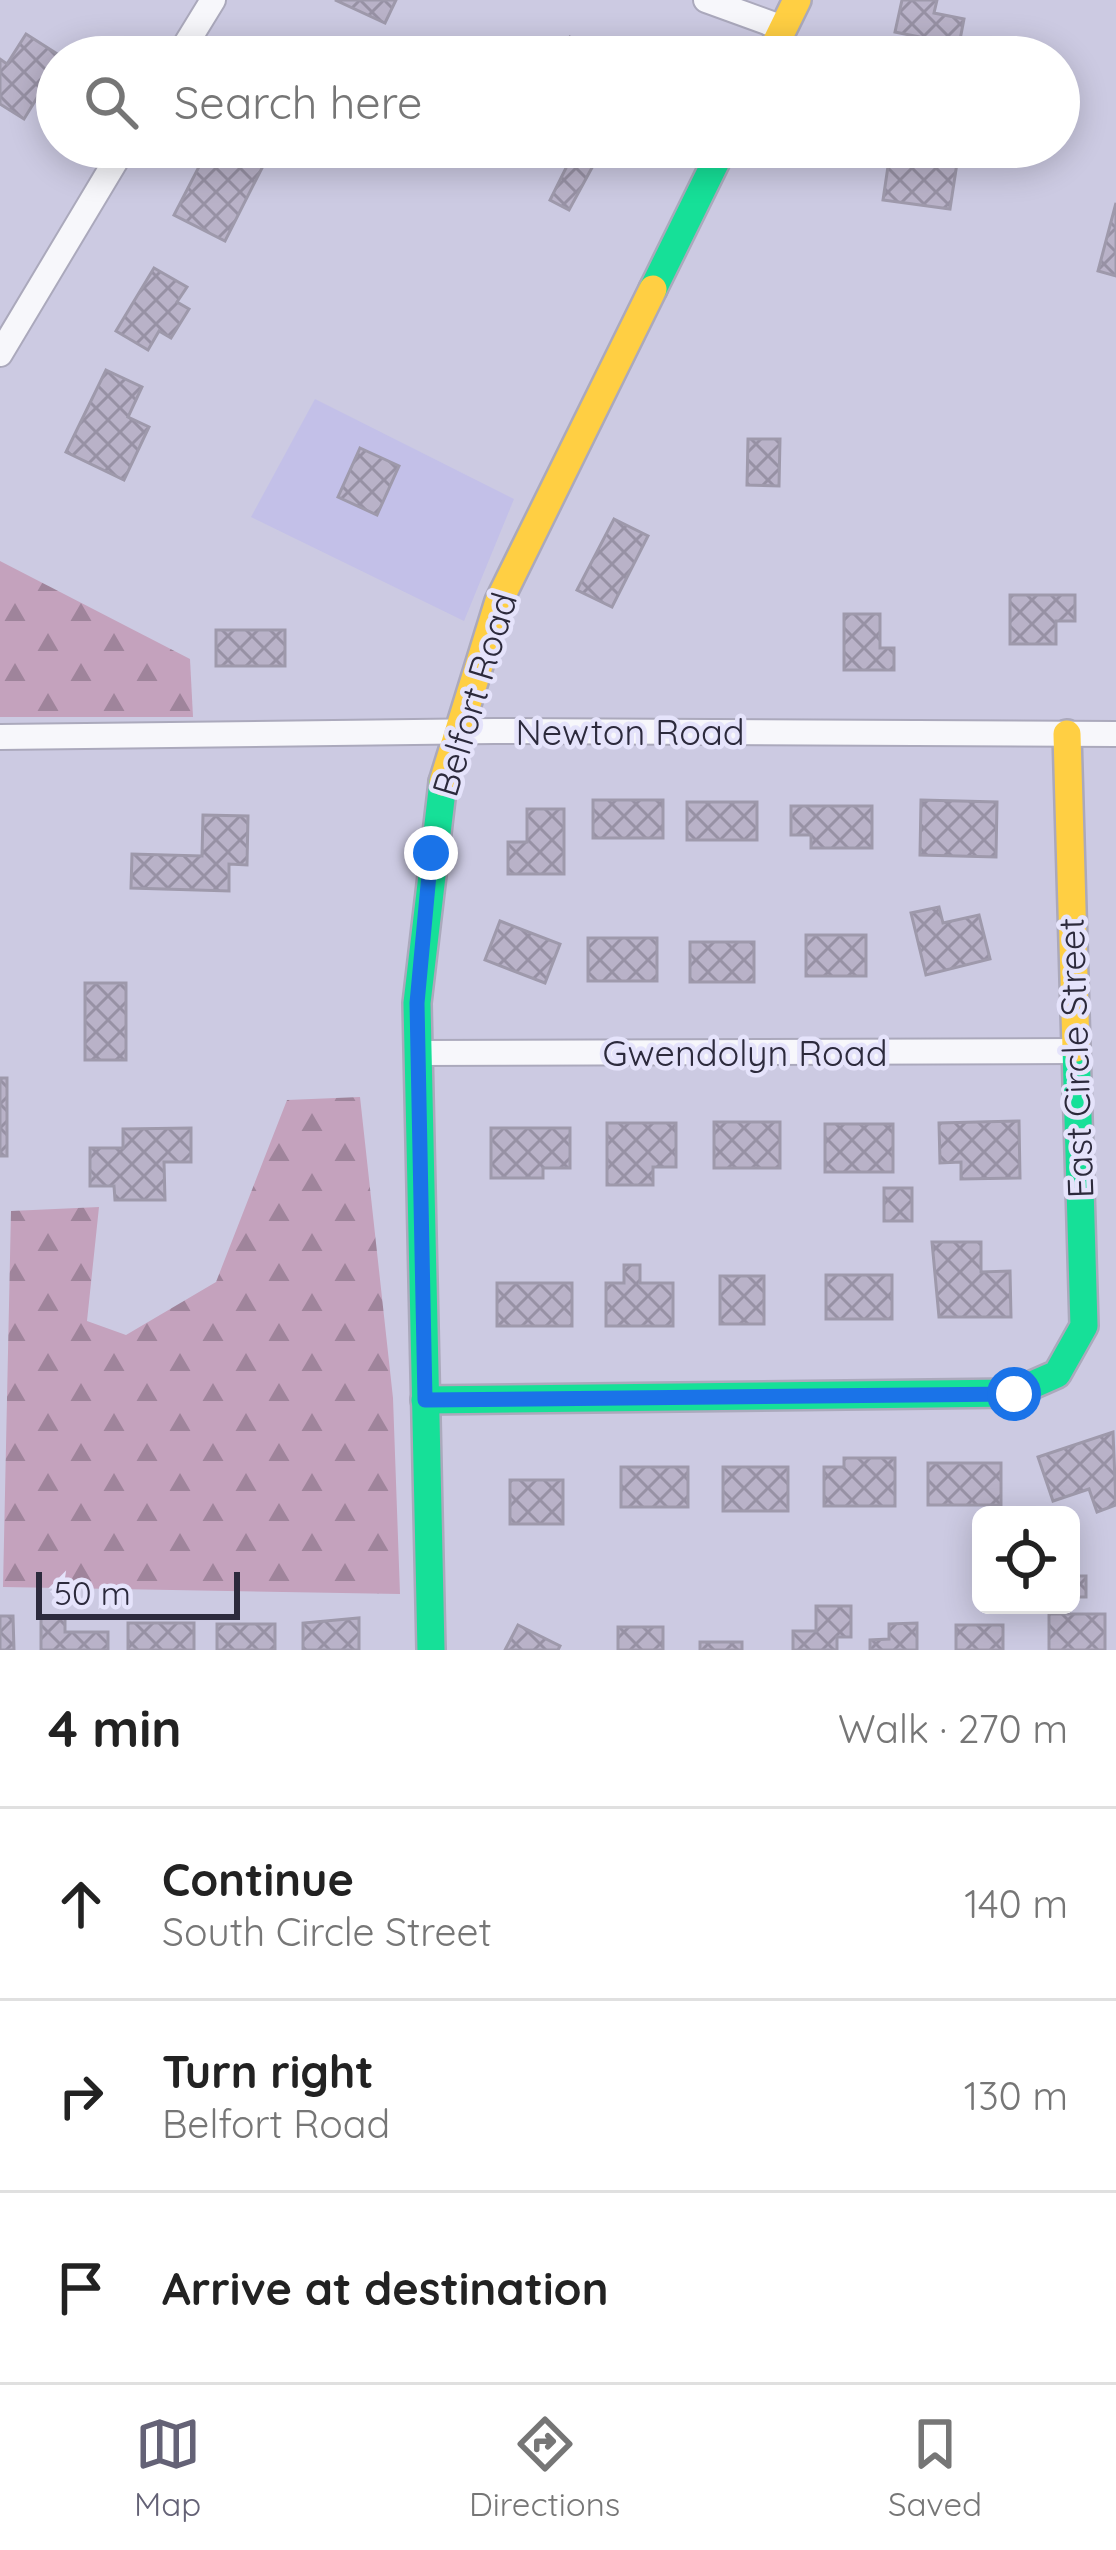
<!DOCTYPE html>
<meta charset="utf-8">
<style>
:root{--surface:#fff;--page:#f2f2f2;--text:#222;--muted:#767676;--line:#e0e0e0;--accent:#646276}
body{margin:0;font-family:Quicksand,sans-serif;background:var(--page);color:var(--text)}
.controls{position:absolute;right:36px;bottom:36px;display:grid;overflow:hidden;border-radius:18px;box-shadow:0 6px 30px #0003}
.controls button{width:108px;height:108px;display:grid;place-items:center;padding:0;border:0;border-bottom:3px solid var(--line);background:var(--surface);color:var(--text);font:60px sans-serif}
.scale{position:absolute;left:36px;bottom:30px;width:204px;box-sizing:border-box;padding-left:12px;border:6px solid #2c2a3c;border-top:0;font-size:33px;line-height:42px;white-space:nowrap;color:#2c2a3c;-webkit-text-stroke:9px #e5e3fb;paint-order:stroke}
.stop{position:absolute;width:36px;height:36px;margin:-27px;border:9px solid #1a73e8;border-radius:50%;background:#fff}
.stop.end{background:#1a73e8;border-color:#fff;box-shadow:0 3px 12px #0008}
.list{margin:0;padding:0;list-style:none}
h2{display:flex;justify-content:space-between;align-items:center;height:156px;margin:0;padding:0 48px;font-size:51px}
h2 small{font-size:39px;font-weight:400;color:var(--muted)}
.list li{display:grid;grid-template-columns:78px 1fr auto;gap:36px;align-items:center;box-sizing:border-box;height:192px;padding:0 48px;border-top:3px solid var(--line)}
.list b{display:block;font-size:45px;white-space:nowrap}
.list p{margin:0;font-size:39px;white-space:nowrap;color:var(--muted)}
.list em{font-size:39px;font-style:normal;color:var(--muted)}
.icon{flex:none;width:66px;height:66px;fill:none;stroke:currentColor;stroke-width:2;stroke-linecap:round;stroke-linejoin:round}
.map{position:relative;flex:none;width:1116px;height:1650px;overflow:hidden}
.search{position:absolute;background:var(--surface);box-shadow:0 6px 30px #0003;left:36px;right:36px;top:36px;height:132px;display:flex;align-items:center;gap:30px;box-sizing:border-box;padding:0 42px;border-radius:66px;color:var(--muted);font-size:45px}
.sheet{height:732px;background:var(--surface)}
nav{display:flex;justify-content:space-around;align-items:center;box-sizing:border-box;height:168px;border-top:3px solid var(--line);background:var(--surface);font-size:33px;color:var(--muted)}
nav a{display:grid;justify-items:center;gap:6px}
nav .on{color:var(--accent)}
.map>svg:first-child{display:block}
.built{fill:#c3c0e8}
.forest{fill:url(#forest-firs)}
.building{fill:url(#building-cross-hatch);stroke:#9e99ab;stroke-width:3}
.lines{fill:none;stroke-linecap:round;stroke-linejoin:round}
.street-casing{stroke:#aba9bc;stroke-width:28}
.fast-casing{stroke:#aba9bc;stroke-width:32}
.slow-casing{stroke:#aba9bc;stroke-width:32}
.street{stroke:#f7f7fb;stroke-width:24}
.fast{stroke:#16e098;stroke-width:27}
.slow{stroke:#ffcf43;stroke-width:27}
.route{stroke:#1a73e8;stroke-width:15}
.labels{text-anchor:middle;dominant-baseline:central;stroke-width:9;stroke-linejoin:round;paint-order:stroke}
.street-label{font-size:36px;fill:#2c2a3c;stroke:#e5e3fb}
</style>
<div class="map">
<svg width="1116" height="1650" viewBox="0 0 1116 1650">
<defs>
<pattern id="forest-firs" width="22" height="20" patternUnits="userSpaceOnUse" patternTransform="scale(3)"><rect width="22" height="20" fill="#c4a2bd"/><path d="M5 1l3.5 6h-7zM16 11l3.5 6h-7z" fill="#9f849b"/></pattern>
<pattern id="building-cross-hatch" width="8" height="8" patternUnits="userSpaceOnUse" patternTransform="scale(3)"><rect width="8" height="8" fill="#b9b2c8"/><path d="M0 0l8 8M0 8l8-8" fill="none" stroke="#9791a4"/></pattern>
</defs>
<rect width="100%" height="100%" fill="#cccae2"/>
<path class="built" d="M315,399l199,100 -50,122 -213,-104z"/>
<g class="forest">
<path d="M0,561l190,98 3,58h-193z"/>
<path d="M360,1097l33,301 7,196 -397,-7 8,-376 88,-4 -12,114 39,14 90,-53 71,-182z"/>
</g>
<g class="building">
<path d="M335,0h61l-11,23z"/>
<path d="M902,0h35l-3,13 30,6 -5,26 -64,-13z"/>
<path d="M26,34l36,23 -38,62 -24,-15v-45l7,5z"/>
<path d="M570,37l42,19 7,-15 25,11 -2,5h-81z"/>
<path d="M282,46l16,11h-24z"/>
<path d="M224,147l41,15 -40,79 -51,-26 31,-60 11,6z"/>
<path d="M542,147l59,4 -32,59 -19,-10 17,-34 -28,-15z"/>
<path d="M890,153l67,10 -7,46 -67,-9z"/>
<path d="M1116,203v73l-18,-5z"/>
<path d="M154,268l33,19 -10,15 12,7 -18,29 -12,-7 -11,19 -32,-19z"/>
<path d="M106,370l36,17 -14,30 21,10 -25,53 -58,-28z"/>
<path d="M748,439h32l-1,47 -32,-1z"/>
<path d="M360,448l39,18 -22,49 -39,-18z"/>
<path d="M614,519l34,17 -36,71 -35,-17z"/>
<path d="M1010,595h65v26h-19v23h-46z"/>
<path d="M844,614h36v34h14v22h-50z"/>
<rect x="216" y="630" width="69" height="36"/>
<rect x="593" y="800" width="70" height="38"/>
<path d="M921,800l76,2 -1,55 -76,-2z"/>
<rect x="687" y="802" width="70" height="38"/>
<path d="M791,806h81v42h-61v-13h-20z"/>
<path d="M527,809h37v65h-56v-32h19z"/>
<path d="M203,815l45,1 -1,49 -18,-1v27l-98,-3 1,-34 70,2z"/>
<path d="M939,907l4,16 36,-8 11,44 -64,16 -15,-62z"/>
<path d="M500,921l60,23 -15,39 -60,-23z"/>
<rect x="806" y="935" width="60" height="41"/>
<rect x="588" y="938" width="69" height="43"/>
<rect x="690" y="942" width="64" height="40"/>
<rect x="85" y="983" width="41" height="77"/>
<rect x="0" y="1078" width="7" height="78"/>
<path d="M1019,1121l1,57 -59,1v-17l-21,1 -1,-40z"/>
<rect x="714" y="1122" width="66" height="46"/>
<path d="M607,1123h69v44h-23v18h-46z"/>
<rect x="825" y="1124" width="68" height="48"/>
<path d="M191,1128v34h-27l1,38h-50l-1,-14h-24v-38h33v-19z"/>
<path d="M491,1128h79v40h-27v10h-52z"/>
<rect x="884" y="1188" width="28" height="33"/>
<path d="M932,1242h49v30l29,-1 1,46h-72z"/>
<path d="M624,1265h16v18h33v43h-67v-43h18z"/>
<rect x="826" y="1275" width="66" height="44"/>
<rect x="720" y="1276" width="44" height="48"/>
<rect x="497" y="1283" width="75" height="43"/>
<path d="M1113,1432l3,73 -19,7 -8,-23 -36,12 -15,-44z"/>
<path d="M844,1458h51v48h-71v-39h20z"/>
<rect x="928" y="1463" width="73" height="42"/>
<rect x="621" y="1467" width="67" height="40"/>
<rect x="723" y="1467" width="65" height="44"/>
<rect x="510" y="1480" width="53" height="44"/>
<rect x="1071" y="1576" width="15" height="21"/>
<path d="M816,1606h35v31h-14v13h-44v-19h23z"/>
<rect x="1049" y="1614" width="56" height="36"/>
<path d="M0,1616h13l1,34h-14z"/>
<path d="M41,1617h24v15h43v18h-67z"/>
<path d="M359,1618v32h-56v-27z"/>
<rect x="128" y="1623" width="66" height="27"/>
<path d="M917,1623v27h-47v-10l19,-1v-15z"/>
<rect x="217" y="1624" width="58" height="26"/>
<path d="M518,1625l42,21 -2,4h-53z"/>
<rect x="956" y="1625" width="47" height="25"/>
<rect x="618" y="1627" width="45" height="23"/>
<rect x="700" y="1642" width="42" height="8"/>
</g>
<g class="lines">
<defs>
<g id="street">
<path d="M706,0l77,28"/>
<path d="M178,57l35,-57"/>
<path d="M0,354l124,-207"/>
<path d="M0,737l494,-6 622,3"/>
<path d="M417,1053l657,-2"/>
</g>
<g id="fast">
<path d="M653,289l70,-142"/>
<path d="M425,1400l589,-7 43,-19 27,-48 -8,-278"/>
<path d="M431,1650l-14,-647 26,-221"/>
</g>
<g id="slow">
<path d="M769,57l28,-57"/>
<path d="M1067,734l9,314"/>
<path d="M443,782l56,-181 154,-312"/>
</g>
</defs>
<use href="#street" class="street-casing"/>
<use href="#fast" class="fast-casing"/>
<use href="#slow" class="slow-casing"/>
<use href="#street" class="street"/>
<use href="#fast" class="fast"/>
<use href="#slow" class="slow"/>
</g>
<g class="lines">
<path class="route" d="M431,853l-14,150 8,397 589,-6"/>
</g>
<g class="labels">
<g class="street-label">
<text transform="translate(474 694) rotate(-73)">Belfort Road</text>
<text x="630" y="731">Newton Road</text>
<text x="745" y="1052">Gwendolyn Road</text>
<text transform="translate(1075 1058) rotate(-92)">East Circle Street</text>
</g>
</g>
</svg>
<div class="controls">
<button><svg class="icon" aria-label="locate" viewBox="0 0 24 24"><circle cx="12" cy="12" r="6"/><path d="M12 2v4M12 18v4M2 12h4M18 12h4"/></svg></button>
</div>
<div class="scale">50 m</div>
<div class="stop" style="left:1014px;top:1394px"></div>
<div class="stop end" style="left:431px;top:853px"></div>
<div class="search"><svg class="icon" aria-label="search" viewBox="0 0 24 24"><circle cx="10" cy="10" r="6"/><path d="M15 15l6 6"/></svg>Search here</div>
</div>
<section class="sheet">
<h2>4 min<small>Walk · 270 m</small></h2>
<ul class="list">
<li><svg class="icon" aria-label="ahead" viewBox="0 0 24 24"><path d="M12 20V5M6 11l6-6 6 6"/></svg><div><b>Continue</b><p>South Circle Street</p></div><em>140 m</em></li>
<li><svg class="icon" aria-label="right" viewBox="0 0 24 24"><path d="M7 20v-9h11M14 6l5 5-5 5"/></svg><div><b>Turn right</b><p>Belfort Road</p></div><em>130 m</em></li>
<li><svg class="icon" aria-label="arrive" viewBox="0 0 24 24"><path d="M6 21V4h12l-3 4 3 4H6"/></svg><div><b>Arrive at destination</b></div></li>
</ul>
</section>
<nav>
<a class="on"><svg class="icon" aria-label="map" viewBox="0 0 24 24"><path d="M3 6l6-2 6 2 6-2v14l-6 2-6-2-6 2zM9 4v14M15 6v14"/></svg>Map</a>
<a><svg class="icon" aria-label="directions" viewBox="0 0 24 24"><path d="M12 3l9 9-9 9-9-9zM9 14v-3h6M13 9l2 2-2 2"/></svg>Directions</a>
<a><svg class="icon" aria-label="saved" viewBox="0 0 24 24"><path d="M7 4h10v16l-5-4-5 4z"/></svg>Saved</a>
</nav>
